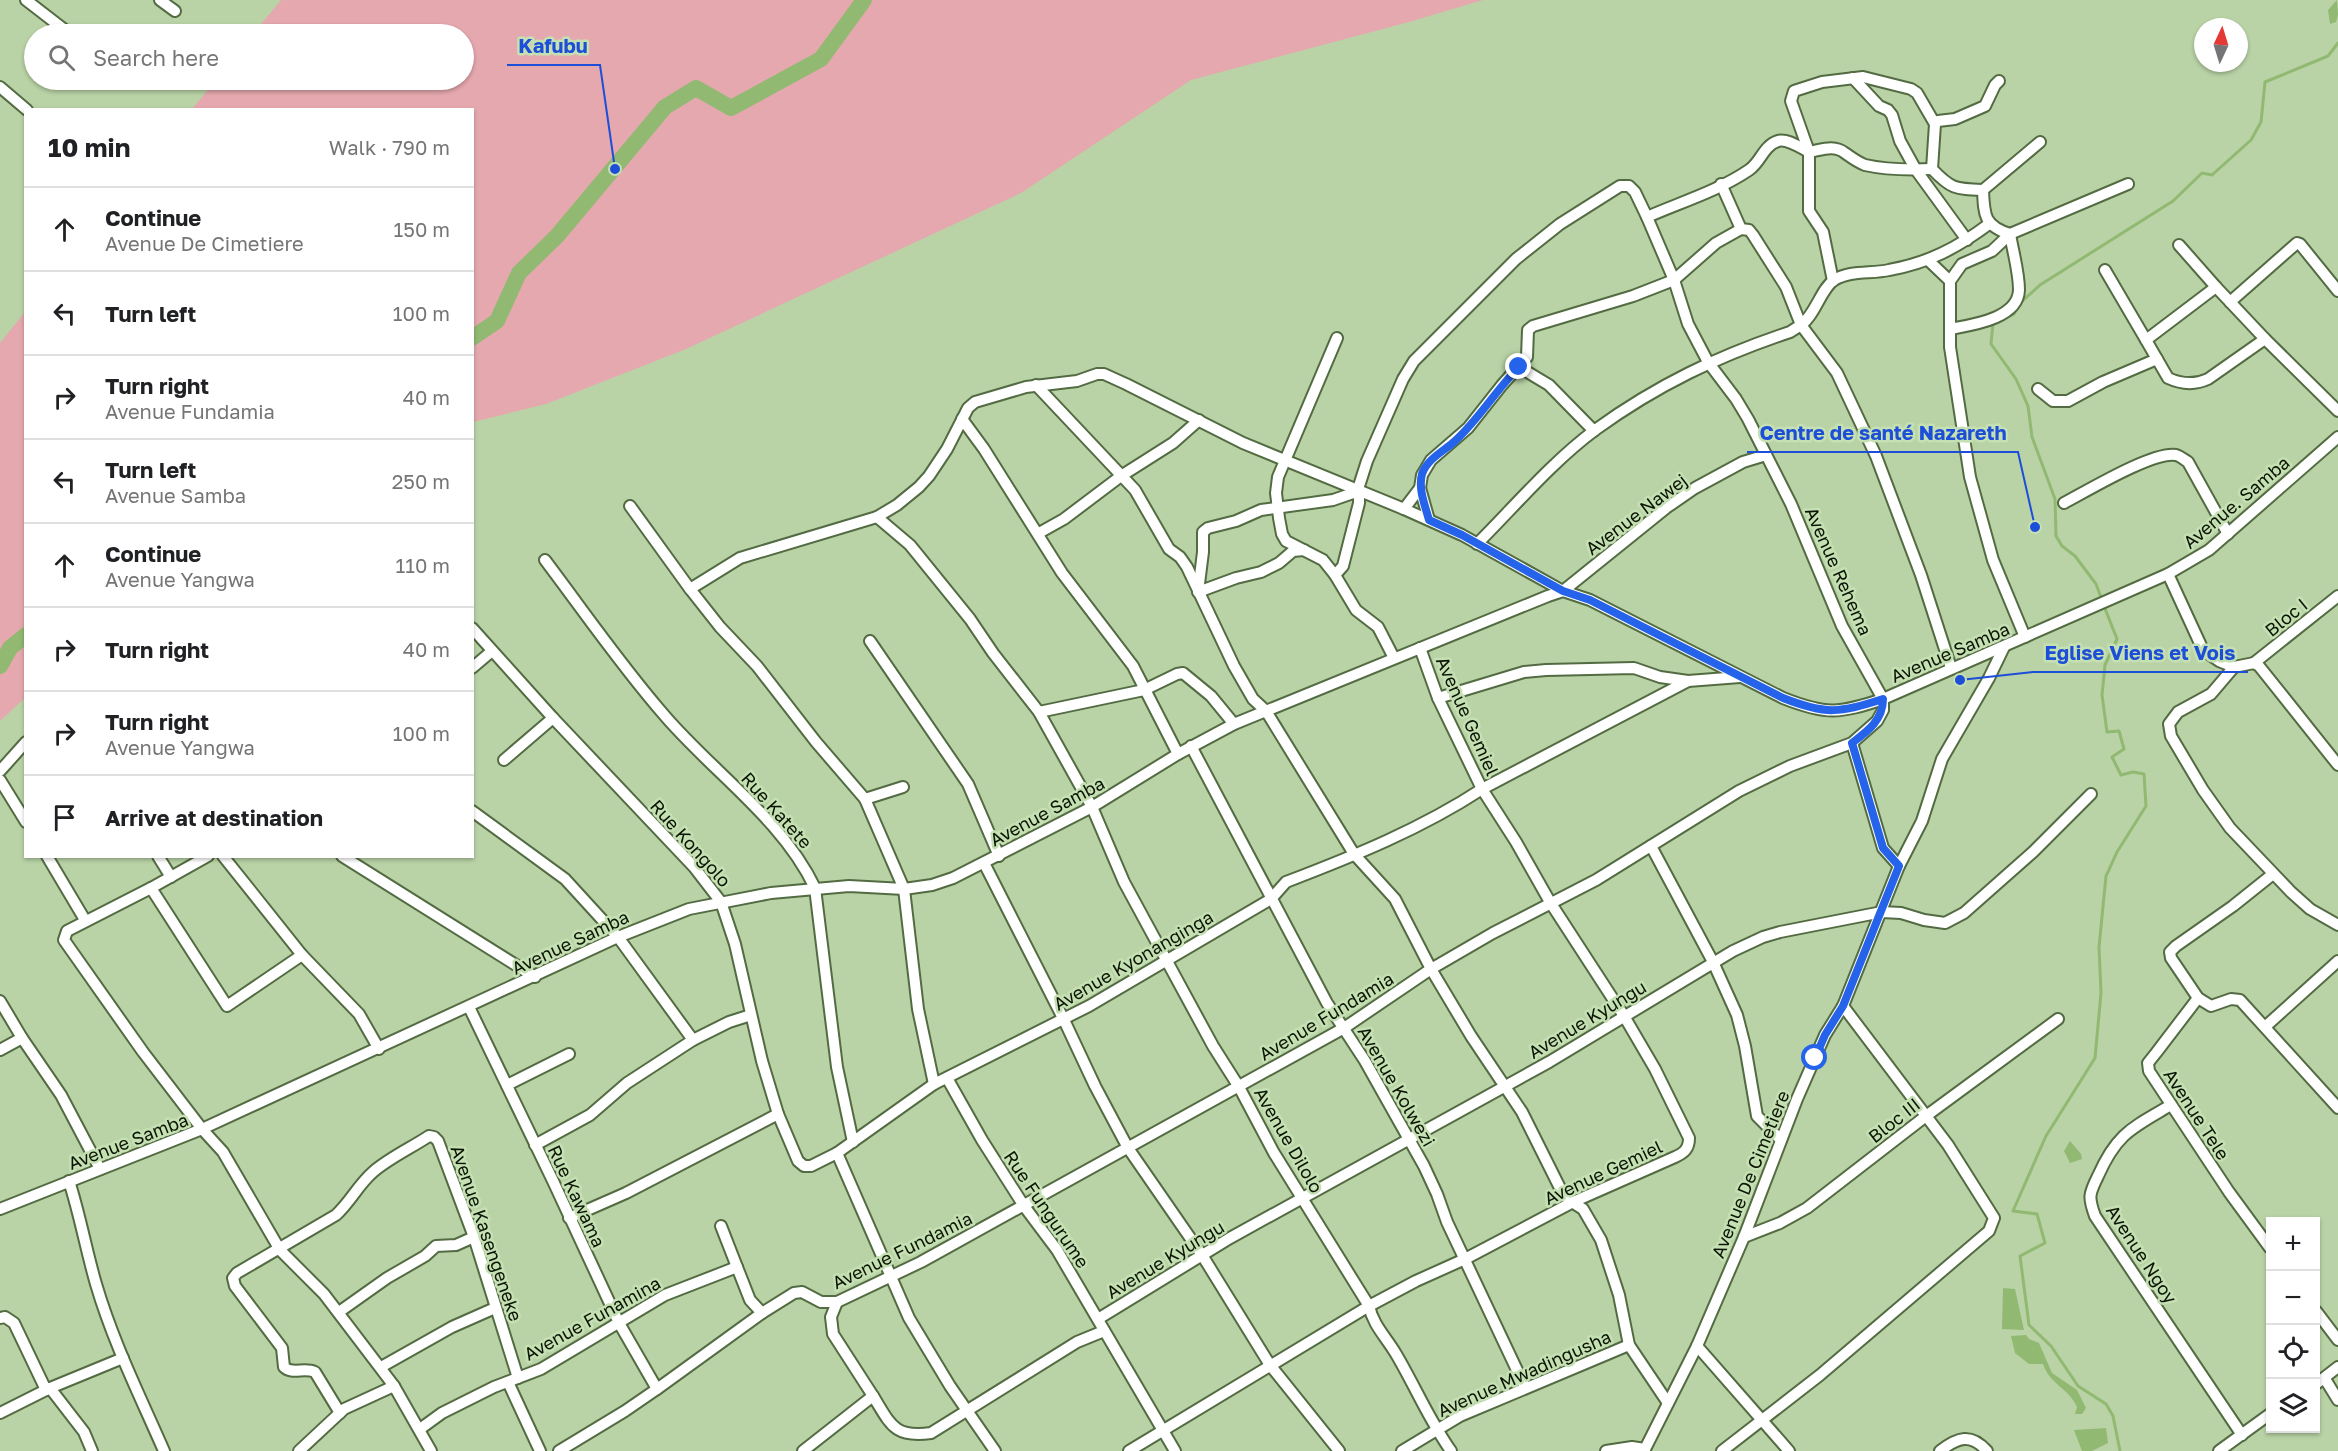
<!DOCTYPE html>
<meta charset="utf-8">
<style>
:root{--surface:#fff;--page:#f6f6f6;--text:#202124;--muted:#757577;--line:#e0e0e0}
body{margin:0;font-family:"Golos Text",sans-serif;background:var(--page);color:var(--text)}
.controls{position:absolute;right:18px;bottom:18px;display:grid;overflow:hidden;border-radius:0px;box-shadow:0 2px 4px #0004}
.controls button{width:54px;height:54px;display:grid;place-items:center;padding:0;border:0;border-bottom:2px solid var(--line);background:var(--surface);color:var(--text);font:30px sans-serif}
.compass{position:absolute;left:2194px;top:18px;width:54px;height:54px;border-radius:50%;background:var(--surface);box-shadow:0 2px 4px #0004;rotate:4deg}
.stop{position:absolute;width:18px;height:18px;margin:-14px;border:4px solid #2563eb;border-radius:50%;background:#fff}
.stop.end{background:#2563eb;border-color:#fff;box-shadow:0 2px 6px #0008}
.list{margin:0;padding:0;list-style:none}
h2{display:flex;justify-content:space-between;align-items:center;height:78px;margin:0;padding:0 24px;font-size:26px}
h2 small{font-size:20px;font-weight:400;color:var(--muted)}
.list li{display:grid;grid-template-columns:39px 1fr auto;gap:18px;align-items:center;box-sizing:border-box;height:84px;padding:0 24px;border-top:2px solid var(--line)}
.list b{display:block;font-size:22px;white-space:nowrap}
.list p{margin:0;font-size:20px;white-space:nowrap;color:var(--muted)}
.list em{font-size:20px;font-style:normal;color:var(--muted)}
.icon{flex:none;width:33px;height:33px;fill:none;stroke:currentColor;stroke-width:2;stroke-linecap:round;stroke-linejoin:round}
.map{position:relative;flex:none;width:2338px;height:1451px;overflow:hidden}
.search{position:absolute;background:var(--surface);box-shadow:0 2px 4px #0004;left:24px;top:24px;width:450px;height:66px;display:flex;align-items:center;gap:15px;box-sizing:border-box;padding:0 21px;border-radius:33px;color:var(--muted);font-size:22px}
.panel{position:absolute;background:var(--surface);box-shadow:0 2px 4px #0004;left:24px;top:108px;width:450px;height:750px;border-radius:0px}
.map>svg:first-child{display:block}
.green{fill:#e5a8ae}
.water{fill:#91b972}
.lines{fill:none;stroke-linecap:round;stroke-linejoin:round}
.stream{stroke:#91b972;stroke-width:3}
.river{stroke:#91b972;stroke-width:16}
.minor-casing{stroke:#536b42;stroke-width:14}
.minor{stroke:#fff;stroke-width:10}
.route{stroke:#2563eb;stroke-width:8}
.labels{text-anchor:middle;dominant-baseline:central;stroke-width:5;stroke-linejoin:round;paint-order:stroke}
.street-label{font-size:18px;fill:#0c1505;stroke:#c5e0b2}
.leader{fill:none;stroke:#1d4ed8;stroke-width:2}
.callout-dot{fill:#1d4ed8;stroke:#c5e0b2;stroke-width:2}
.callout-label{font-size:20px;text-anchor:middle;font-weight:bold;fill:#1d4ed8;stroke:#c5e0b2;stroke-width:5;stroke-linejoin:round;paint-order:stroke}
</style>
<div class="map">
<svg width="2338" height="1451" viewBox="0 0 2338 1451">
<rect width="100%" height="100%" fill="#b9d3a6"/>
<g class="green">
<path d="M281,0h1202l-74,22 -218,58 -170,113 -335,156 -140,55 -73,18 -1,-312 -280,-1 24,-29h248v-46h-211z"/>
<path d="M25,312v386l-25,23v-378z"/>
</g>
<g class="water">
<path d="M2337,0l1,15 -2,7 -6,2 -2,-14z"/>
<path d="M2070,1141l11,13 1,5 -12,4 -6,-12z"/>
<path d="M2003,1288l12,1 9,41 -22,-1z"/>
<path d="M2026,1335l3,4 10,4 13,30 25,17 9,18 -4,6h-7l2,-7c-9,-20 -27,-22 -34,-43h-14l-14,-11 -4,-17z"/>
<path d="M2106,1428l2,15 -16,8h-10l-8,-21z"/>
</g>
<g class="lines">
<g class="stream">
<path d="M2007,317l7,-3 6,-11 20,-18 133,-84 29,-28 10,2 39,-35 10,-18 4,-40 63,-26 10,-13"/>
<path d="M1993,323l-2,21 25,35 12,27 4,31 23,62 1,37 6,10 13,10 21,28 6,16"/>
<path d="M2104,606l13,33 -12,26 -3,30 5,37 12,-1 5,18 -12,8 9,18 12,-3 11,2 2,32 -29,46 -11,24 -7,71 2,46 -6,65 -49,78 -33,75 24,3 8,29 -25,13 9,69 22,21 27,40 28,18 7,12 7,35"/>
</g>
<g class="river">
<path d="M472,338l25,-17 22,-48 38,-37 108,-129 31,-19 35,20 90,-49 43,-59"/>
<path d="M0,666l10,-18 16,-13"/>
</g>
<defs>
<g id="minor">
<path d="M26,0l44,34"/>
<path d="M160,0l15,11"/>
<path d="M1853,78l26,28 9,4 4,5 8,26 16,29 51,70"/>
<path d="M0,87l27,23"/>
<path d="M1932,169c-22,1 -45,1 -67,-4 -8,-3 -13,-7 -20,-12 -11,-9 -24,-3 -36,-1l-18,-51 3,-10 28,-9 41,-5 48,12 6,4 18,31"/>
<path d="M1983,190c-28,-1 -32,-1 -51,-21l3,-45 3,-3 17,-2 30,-13 10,-21 4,-4"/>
<path d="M1647,217c34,-15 71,-26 102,-47 12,-8 14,-24 29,-29 9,-3 23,7 31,11v59l14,21 10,49"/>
<path d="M1741,229l-25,14 -42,37 -41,16 -100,30 -5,4 -1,27 -25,28 -34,43 -37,32 -9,15 -2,13 -16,21 58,26 101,56 103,-83 29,-20 48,-26 23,-7"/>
<path d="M2179,245l37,42"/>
<path d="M1929,261l21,20"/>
<path d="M2105,270l41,70 70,-53 49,52 73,72"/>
<path d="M2230,302l67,-59 3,1 38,47"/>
<path d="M1950,329v-48l12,-17 30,-13 18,-17 118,-50"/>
<path d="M1337,338l-59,139 -2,16 3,25 3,16 4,7 37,19 12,15 21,35 22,17 16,31"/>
<path d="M2146,340l22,38c13,6 27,7 40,1l57,-40"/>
<path d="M1519,367l30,18 45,46"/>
<path d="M1036,385l99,105 34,59 11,8 7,10 47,99 19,33 13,12 88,143 41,45 36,70 40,67 51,76 40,80 7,8 14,9 18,31 18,55 10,50 39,58"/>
<path d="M2038,389l15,12h15l35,-19 54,-23"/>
<path d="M962,419l22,30 78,124 71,93 45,88"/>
<path d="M1420,488l9,32"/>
<path d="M2064,503c23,-12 89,-52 112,-48 4,1 9,5 12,7l40,72"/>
<path d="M630,506l60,83 50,-31 137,-41 20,-12 22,-18 10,-11 18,-27 21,-41 7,-6 51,-15 51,-6 20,-7h7l22,10 117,59 161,66"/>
<path d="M877,517l33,28 60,74 23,34 46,59 53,95 32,75 89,164 26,41 35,66 95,153c4,19 17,31 27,48 19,32 33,66 55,97"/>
<path d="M1039,533l25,-14 57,-43 52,-33 26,-23"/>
<path d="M1477,544c38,-38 75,-82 118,-114 62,-45 123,-74 195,-98l11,-7 -15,-38 -33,-52 -4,-5 -8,-1 -20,-45"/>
<path d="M1304,550l-11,1 -14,12 -18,9 -25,6 -38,14 5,-40v-20l5,-4 28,-7 25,-11 72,-10 26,-9"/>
<path d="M545,560c40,53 77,107 120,156 49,57 118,104 150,172l22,179 16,75"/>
<path d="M2168,574l35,76 16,11 15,6 20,-4 5,3 79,99"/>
<path d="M690,589l30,38 37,39 59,76 49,57 38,-12"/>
<path d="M472,628l81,90 141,149 27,35 14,42 27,117 16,53 20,47 6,5h7l26,-13 97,-69 155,-78 182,-107 15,-17c68,-26 135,-53 196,-93l206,-108"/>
<path d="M2025,637l-32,-77 -23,-83 -20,-130v-18c21,-4 68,-10 69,-39 0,-18 -6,-38 -9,-56 -26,-8 -26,-19 -27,-44l57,-48"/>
<path d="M870,641l98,143 31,72"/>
<path d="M2254,663l84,-67"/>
<path d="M2234,667l-23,27 -33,18 -9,12 2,12 32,54 27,38 61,64 19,17 28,16"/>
<path d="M472,668l20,-17"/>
<path d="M1951,668l-30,-93 -45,-119 -39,-83 -36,-48c14,-10 20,-36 33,-45 16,-10 37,-6 55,-10 39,-7 68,-22 100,-46"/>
<path d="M1438,698l86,-26 22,-2 88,-2 26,9 28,4 52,-4"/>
<path d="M1039,712l105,-22 33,-16 6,-1 28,23 23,28"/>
<path d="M1852,743l31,105 16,18"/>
<path d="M1191,746l136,257 38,58 59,105 13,28 10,28 78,165"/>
<path d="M504,760l49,-42"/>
<path d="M0,771l26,-29"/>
<path d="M0,780l26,42"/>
<path d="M865,799l39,90 14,120 16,75"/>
<path d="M472,811l93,68 53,58 75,103"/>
<path d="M1651,846l62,116 24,53 8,31 12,70 24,24"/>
<path d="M47,856l38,64"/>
<path d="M158,856l13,21"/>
<path d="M208,856l-57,32 -84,43 -3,9 79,112 59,77 21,23 57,98 44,44 70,92 37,65"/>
<path d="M223,856l79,99 57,59 20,35"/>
<path d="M342,856l193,121"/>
<path d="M984,863l80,157 31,66 33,62 74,107 68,110 69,86"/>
<path d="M2273,874l-40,32 -57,40 -6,6 1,6 27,40 13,8 20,-7 9,1 98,108"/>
<path d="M151,888l76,118 75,-51"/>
<path d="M2198,998l-42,55 -8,10 1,8 80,121 41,56"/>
<path d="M0,1001l22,37 39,57 39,74"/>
<path d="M469,1007l84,174 66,142 38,66 -32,22 -66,40"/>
<path d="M2266,1026l72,-65"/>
<path d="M0,1050l22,-12"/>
<path d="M947,1078l35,62 42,66 33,44 118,201"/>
<path d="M507,1085l62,-31"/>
<path d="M2171,1105c-39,23 -54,28 -73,71 -9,18 -10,21 -3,40l147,219"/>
<path d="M535,1145l55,-30 37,-32 66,-43 36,-18 22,-7"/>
<path d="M837,1153l72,165 41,68 45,65"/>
<path d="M69,1181c11,34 17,69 27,103 17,58 44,112 68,167"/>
<path d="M0,1209l202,-80 416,-192 71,-28 82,-16 78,-7 55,3 28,-4 21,-7 139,-71 86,-53 56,-30 314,-128 15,-5 27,9 193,98c43,17 56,16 100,1l285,-125 41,-24 129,-113"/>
<path d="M569,1218l57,-25 152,-79"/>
<path d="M721,1226l16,41"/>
<path d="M1744,1237l36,-14 27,-15 119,-92 132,-97"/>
<path d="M2316,1311l22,29"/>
<path d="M339,1312l48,-34 38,-22 11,-10 20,-1 18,-8"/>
<path d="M0,1318l5,-1 9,6 32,67"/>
<path d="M1098,1319l132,-81 319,-176 184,-111 30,-14 17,-5 102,-20 19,1 23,7 21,3 19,-10 69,-61 58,-58"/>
<path d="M1697,1346l92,105"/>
<path d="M381,1367l71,-40 43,-19"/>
<path d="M2325,1379l13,21"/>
<path d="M508,1382l32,69"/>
<path d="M2316,1384l22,-17"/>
<path d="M50,1388l34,44 8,19"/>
<path d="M657,1389l105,-76 32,-20 8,-1 19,10h16l84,-40 423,-234 87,-59 62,-36 103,-53 143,-89 51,-25 62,-23 25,-22 6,-11v-11l-41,-73 -51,-122 -43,-85 -12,-20 -28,-37 -20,-38 -14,-44 -27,-63 -12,-25 -6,-6h-9l-60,38 -44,35 -102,102 -11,18 -36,82 -8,25v17l-14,55 -2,8 -8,9"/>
<path d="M873,1396c18,29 21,42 58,37l146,-91 27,-11"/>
<path d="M0,1413l50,-25 73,-30"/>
<path d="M340,1413l-25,-41c-11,-5 -23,3 -31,-5l-2,-19 -47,-62 -2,-8 4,-5 99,-58c15,-14 22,-30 37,-43 16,-14 38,-24 56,-36l5,1 4,4 36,96 44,141"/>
<path d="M420,1429l22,-16 52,-26 47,-18 124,-74 72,-28 13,33 12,13"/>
<path d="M299,1451l45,-42 50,-23"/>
<path d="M803,1451l70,-55 -40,-62 -2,-17 6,-15"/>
<path d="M1129,1451l240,-145 47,-25 49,-22 108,-57 102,-45c9,-4 14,-8 14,-19l-34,-69 -31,-53 -74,-114 -34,-60 -34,-53 -44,-91 -18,-50"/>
<path d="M1402,1451l58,-35 169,-71"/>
<path d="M1606,1451l26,-4 13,2"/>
<path d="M1644,1451l53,-105 47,-109 53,-138 28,-64 18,-29 56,-140 23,-45 20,-62 47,-81 15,-31"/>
<path d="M1722,1451l98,-76 169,-144 5,-13 -46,-73 -105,-139"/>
<path d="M1940,1451c18,-14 31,-18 47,0"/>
<path d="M2219,1451l51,-37"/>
</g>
</defs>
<use href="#minor" class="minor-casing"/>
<use href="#minor" class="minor"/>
</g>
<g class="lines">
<path class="route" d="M1519,367c-23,23 -40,52 -64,74 -11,10 -28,18 -33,33 -4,15 3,31 7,46l33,15 101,56 27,9 193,98c43,17 56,15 100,1 0,21 -15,32 -31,44l31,105 16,18 -56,140 -18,29 -10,23"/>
</g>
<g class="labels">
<g class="street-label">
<text transform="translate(2236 502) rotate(-40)">Avenue. Samba</text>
<text transform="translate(1636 514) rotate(-37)">Avenue Nawej</text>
<text transform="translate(1839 571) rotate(66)">Avenue Rehema</text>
<text transform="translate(2286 617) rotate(-39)">Bloc I</text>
<text transform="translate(1950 652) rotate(-23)">Avenue Samba</text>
<text transform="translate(1468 716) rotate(66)">Avenue Gemiel</text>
<text transform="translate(777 810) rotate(48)">Rue Katete</text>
<text transform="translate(1047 811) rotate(-28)">Avenue Samba</text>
<text transform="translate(691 843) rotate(48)">Rue Kongolo</text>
<text transform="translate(570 942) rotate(-25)">Avenue Samba</text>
<text transform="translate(1133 960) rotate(-30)">Avenue Kyonanginga</text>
<text transform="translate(1326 1016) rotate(-31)">Avenue Fundamia</text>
<text transform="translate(1587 1019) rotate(-31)">Avenue Kyungu</text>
<text transform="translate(1397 1086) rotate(60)">Avenue Kolwezi</text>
<text transform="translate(2197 1114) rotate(57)">Avenue Tele</text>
<text transform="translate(1894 1120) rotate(-38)">Bloc III</text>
<text transform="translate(1289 1140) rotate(60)">Avenue Dilolo</text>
<text transform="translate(128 1141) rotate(-21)">Avenue Samba</text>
<text transform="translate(1603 1172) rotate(-25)">Avenue Gemiel</text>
<text transform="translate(1750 1174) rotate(-68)">Avenue De Cimetiere</text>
<text transform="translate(577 1196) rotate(65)">Rue Kawama</text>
<text transform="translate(1047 1209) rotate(56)">Rue Fungurume</text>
<text transform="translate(487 1233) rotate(71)">Avenue Kasengeneke</text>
<text transform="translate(902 1250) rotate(-26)">Avenue Fundamia</text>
<text transform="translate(2142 1254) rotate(57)">Avenue Ngoy</text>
<text transform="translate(1165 1259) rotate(-31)">Avenue Kyungu</text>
<text transform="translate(592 1318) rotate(-29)">Avenue Funamina</text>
<text transform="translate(1524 1373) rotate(-24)">Avenue Mwadingusha</text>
</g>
</g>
<path class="leader" d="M615 169L600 65H507M2035 527L2018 452H1747M1960 680L2033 672H2248"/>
<g class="callout-dot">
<circle cx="615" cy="169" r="6"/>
<circle cx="2035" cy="527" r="6"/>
<circle cx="1960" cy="680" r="6"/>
</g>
<g class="callout-label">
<text x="553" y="53">Kafubu</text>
<text x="1883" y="440">Centre de santé Nazareth</text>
<text x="2140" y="660">Eglise Viens et Vois</text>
</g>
</svg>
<div class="controls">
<button>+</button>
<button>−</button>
<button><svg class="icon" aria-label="locate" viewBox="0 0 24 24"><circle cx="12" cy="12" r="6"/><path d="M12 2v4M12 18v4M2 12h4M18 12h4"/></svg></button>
<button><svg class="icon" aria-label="layers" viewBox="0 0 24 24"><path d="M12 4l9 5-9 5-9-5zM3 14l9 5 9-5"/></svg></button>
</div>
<svg class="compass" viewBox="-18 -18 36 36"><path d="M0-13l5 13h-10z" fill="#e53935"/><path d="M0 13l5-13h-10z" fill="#757577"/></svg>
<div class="stop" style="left:1815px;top:1058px"></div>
<div class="stop end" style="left:1519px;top:367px"></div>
<div class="search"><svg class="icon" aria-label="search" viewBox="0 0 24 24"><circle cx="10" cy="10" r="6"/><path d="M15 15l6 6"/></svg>Search here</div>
<section class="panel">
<h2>10 min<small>Walk · 790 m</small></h2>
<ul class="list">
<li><svg class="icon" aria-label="ahead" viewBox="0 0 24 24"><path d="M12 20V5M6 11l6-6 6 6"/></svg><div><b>Continue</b><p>Avenue De Cimetiere</p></div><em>150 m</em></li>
<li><svg class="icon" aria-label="left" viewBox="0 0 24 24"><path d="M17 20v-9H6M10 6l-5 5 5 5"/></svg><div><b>Turn left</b></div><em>100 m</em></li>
<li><svg class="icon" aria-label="right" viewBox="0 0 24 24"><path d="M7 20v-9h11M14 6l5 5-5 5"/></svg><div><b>Turn right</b><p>Avenue Fundamia</p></div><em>40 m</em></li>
<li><svg class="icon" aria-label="left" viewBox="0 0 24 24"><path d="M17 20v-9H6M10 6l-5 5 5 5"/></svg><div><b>Turn left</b><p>Avenue Samba</p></div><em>250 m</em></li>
<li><svg class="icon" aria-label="ahead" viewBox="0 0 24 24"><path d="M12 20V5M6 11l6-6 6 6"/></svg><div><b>Continue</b><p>Avenue Yangwa</p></div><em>110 m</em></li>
<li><svg class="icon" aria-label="right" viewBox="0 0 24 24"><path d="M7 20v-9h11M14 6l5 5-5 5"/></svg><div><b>Turn right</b></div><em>40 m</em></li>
<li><svg class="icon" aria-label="right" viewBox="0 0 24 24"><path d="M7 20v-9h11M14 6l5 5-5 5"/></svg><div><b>Turn right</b><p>Avenue Yangwa</p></div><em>100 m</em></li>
<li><svg class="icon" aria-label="arrive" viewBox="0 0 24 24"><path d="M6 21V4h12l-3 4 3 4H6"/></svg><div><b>Arrive at destination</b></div></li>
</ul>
</section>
</div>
